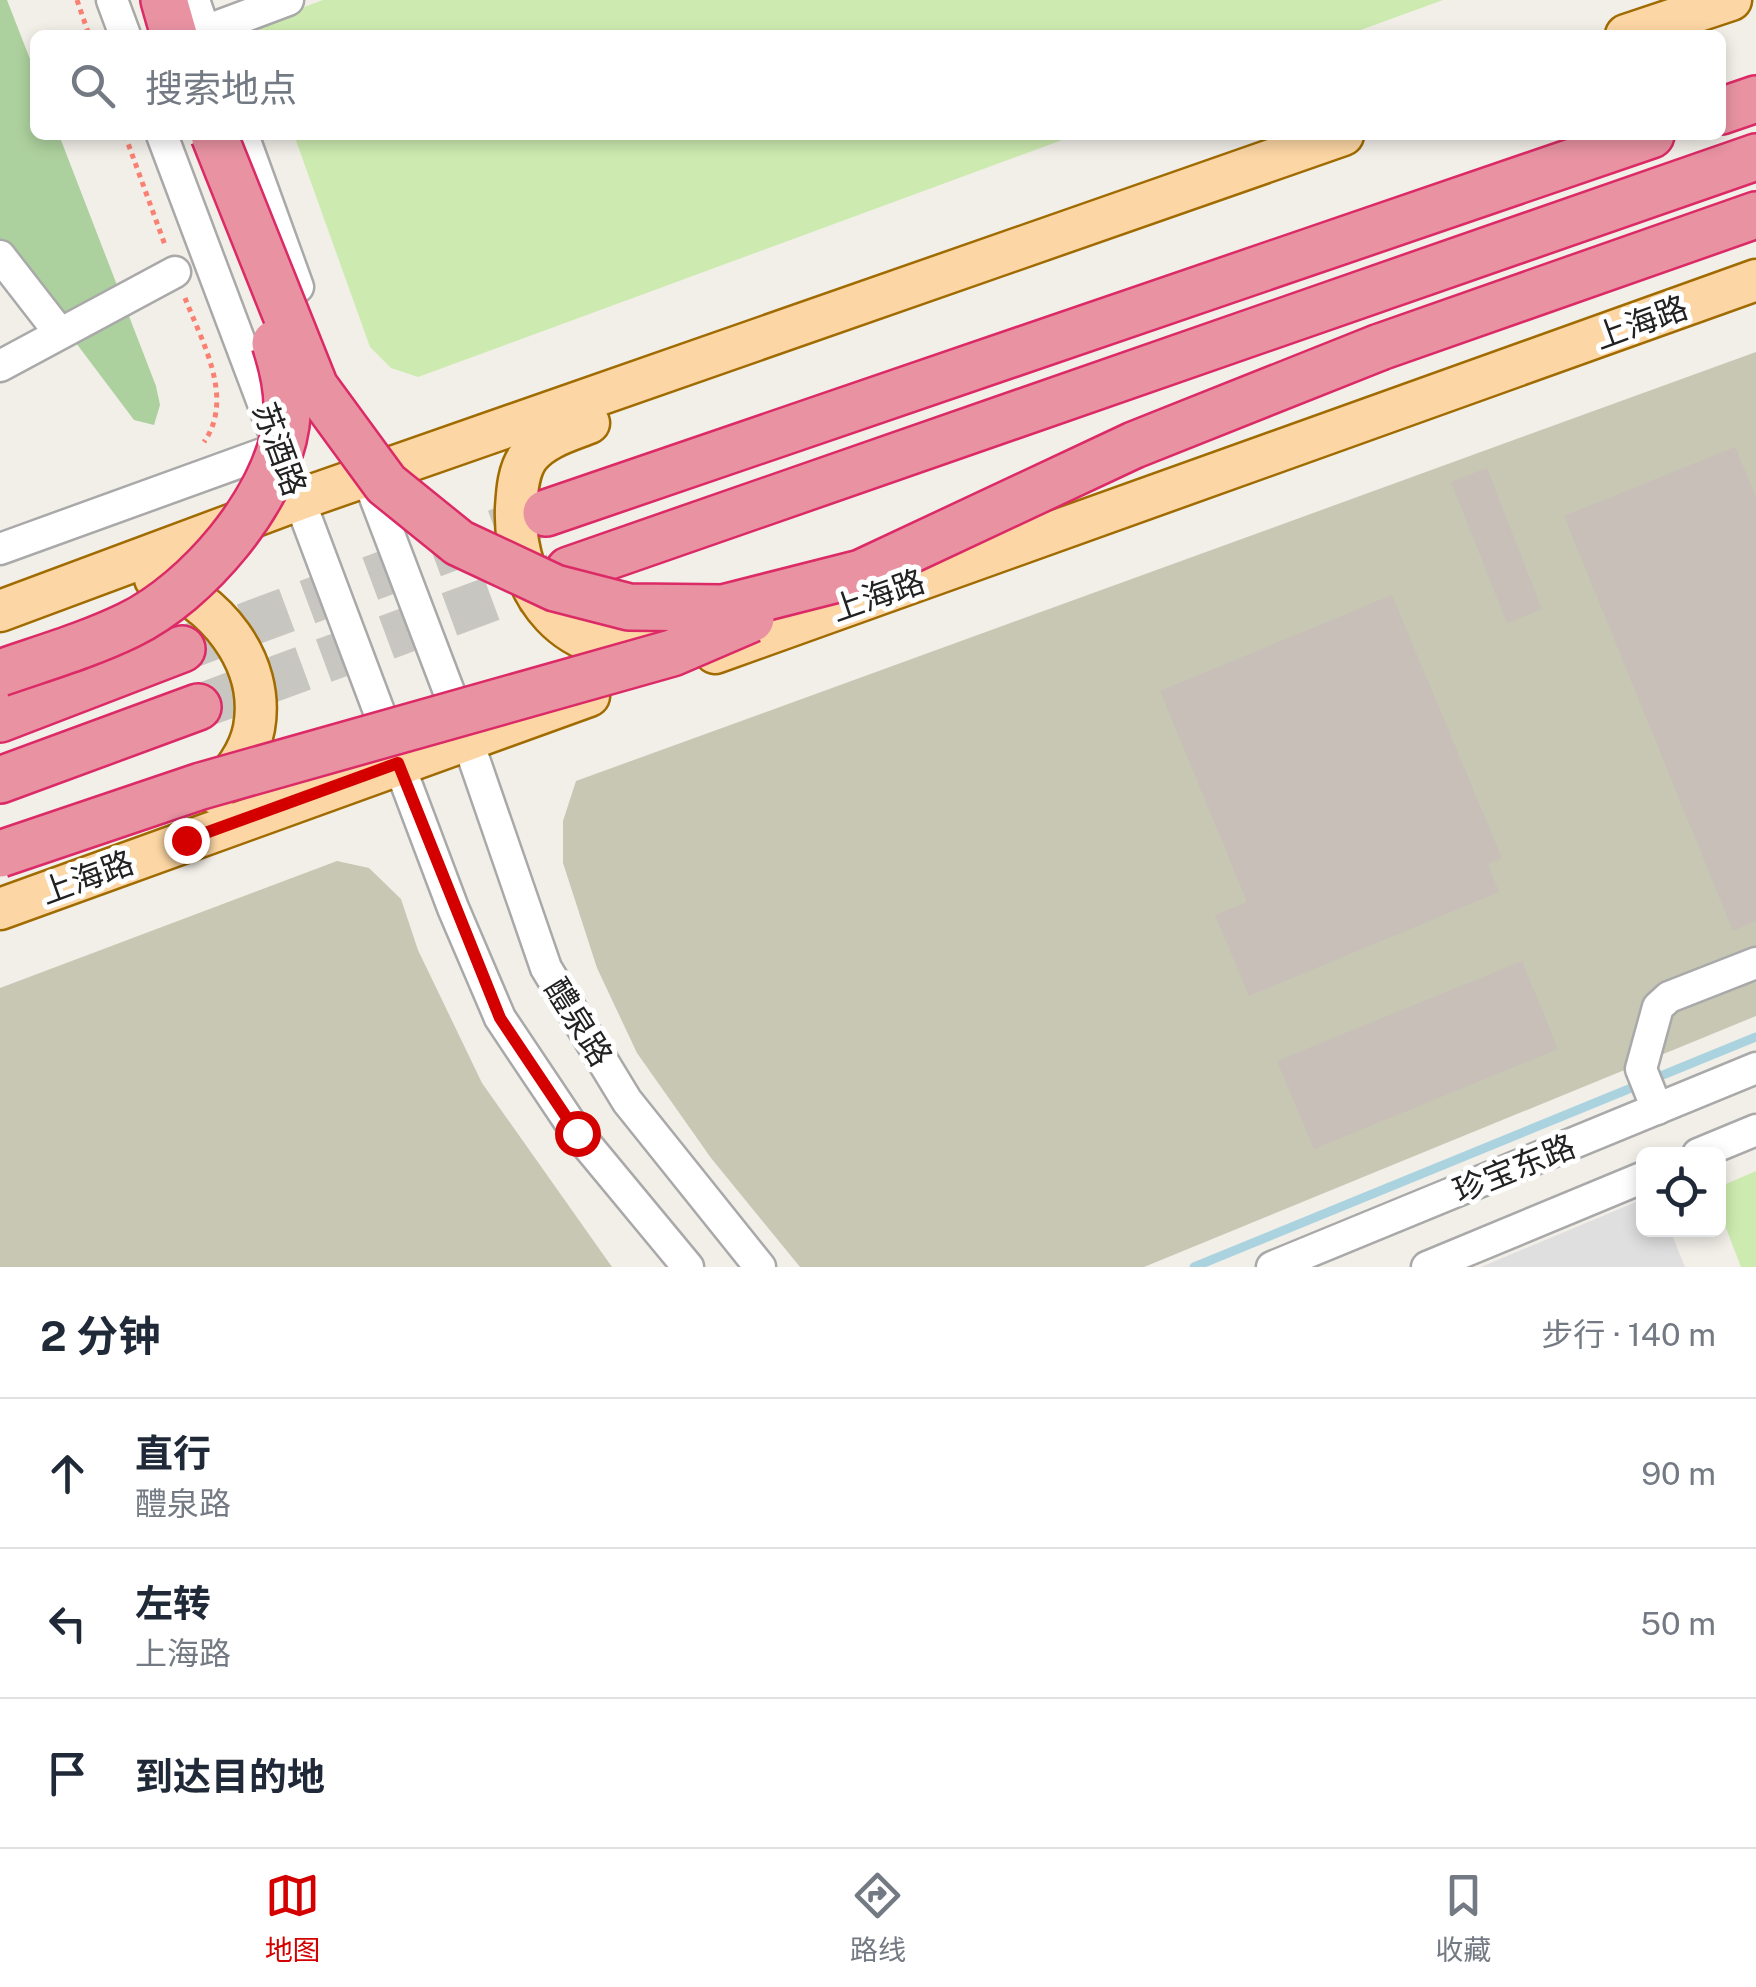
<!DOCTYPE html>
<html lang="zh">
<meta charset="utf-8">
<style>
:root{--surface:#fff;--page:#f2f2f3;--text:#1f2937;--muted:#747a83;--line:#e0e1e3;--accent:#d40000}
body{margin:0;font-family:"Public Sans","Noto Sans SC",sans-serif;background:var(--page);color:var(--text)}
.controls{position:absolute;right:30px;bottom:30px;display:grid;overflow:hidden;border-radius:15px;box-shadow:0 5px 15px #0003}
.controls button{width:90px;height:90px;display:grid;place-items:center;padding:0;border:0;border-bottom:2px solid var(--line);background:var(--surface);color:var(--text);font:50px sans-serif}
.stop{position:absolute;width:30px;height:30px;margin:-22px;border:8px solid #d40000;border-radius:50%;background:#fff}
.stop.end{background:#d40000;border-color:#fff;box-shadow:0 2px 10px #0008}
.list{margin:0;padding:0;list-style:none}
h2{display:flex;justify-content:space-between;align-items:center;height:130px;margin:0;padding:0 40px;font-size:42px}
h2 small{font-size:32px;font-weight:400;color:var(--muted)}
.list li{display:grid;grid-template-columns:65px 1fr auto;gap:30px;align-items:center;box-sizing:border-box;height:150px;padding:0 40px;border-top:2px solid var(--line)}
.list b{display:block;font-size:38px;white-space:nowrap}
.list p{margin:0;font-size:32px;white-space:nowrap;color:var(--muted)}
.list em{font-size:32px;font-style:normal;color:var(--muted)}
.icon{flex:none;width:55px;height:55px;fill:none;stroke:currentColor;stroke-width:2;stroke-linecap:round;stroke-linejoin:round}
.map{position:relative;flex:none;width:1756px;height:1267px;overflow:hidden}
.search{position:absolute;background:var(--surface);box-shadow:0 5px 15px #0003;left:30px;right:30px;top:30px;height:110px;display:flex;align-items:center;gap:25px;box-sizing:border-box;padding:0 35px;border-radius:15px;color:var(--muted);font-size:38px}
.sheet{height:580px;background:var(--surface)}
nav{display:flex;justify-content:space-around;align-items:center;box-sizing:border-box;height:140px;border-top:2px solid var(--line);background:var(--surface);font-size:28px;color:var(--muted)}
nav a{display:grid;justify-items:center;gap:5px}
nav .on{color:var(--accent)}
.map>svg:first-child{display:block}
.residential{fill:#e0dfdf}
.construction{fill:#c7c7b4}
.grass{fill:#cdebb0}
.forest{fill:#add19e}
.lines{fill:none;stroke-linecap:round;stroke-linejoin:round}
.stream{stroke:#aad3df;stroke-width:9}
.building{fill:#c7bfb8}
.highway-tunnel{stroke:#c8c6c1;stroke-width:45;stroke-dasharray:45 22;stroke-linecap:butt}
.minor-casing{stroke:#a9a9a9;stroke-width:35}
.major-casing{stroke:#a06b00;stroke-width:45}
.highway-casing{stroke:#dc2a67;stroke-width:50}
.path{stroke:#fa8072;stroke-width:5;stroke-dasharray:5 5;stroke-linecap:butt}
.minor{stroke:#fff;stroke-width:30}
.major{stroke:#fcd6a4;stroke-width:40}
.highway{stroke:#e892a2;stroke-width:45}
.highway-bridge-casing{stroke:#dc2a67;stroke-width:50;stroke-linecap:butt}
.highway-bridge{stroke:#e892a2;stroke-width:45}
.route{stroke:#d40000;stroke-width:12}
.labels{text-anchor:middle;dominant-baseline:central;stroke-width:10;stroke-linejoin:round;paint-order:stroke}
.street-label{font-size:32px;fill:#222;stroke:#fff}
</style>
<div class="map">
<svg width="1756" height="1267" viewBox="0 0 1756 1267">
<rect width="100%" height="100%" fill="#f2efe9"/>
<path class="residential" d="M1643,1199l1,31h26l15,37h-204z"/>
<g class="construction">
<path d="M1756,352v664l-612,251h-344l-89,-109 -74,-105 -40,-85 -34,-105v-42l13,-40z"/>
<path d="M337,861l32,7 32,31 17,51 64,133 130,184h-612v-279z"/>
</g>
<g class="grass">
<path d="M323,0h1120l-96,35h-1089l-3,-10z"/>
<path d="M294,135h782l-658,242 -27,-9 -21,-21z"/>
<path d="M1756,1171v96h-15l-22,-57v-23z"/>
</g>
<path class="forest" d="M0,0h7l28,72v63h24l97,251 4,19 -6,20 -20,-5 -134,-178z"/>
<g class="lines">
<path class="stream" d="M1194,1267l562,-230"/>
</g>
<g class="building">
<path d="M1735,447l21,50v424l-23,10 -169,-415z"/>
<path d="M1487,468l55,141 -35,14 -56,-141z"/>
<path d="M1392,595l110,263 -14,6 11,28 -250,104 -34,-81 32,-13 -87,-211z"/>
<path d="M1522,961l36,88 -244,100 -37,-88z"/>
</g>
<g class="lines">
<g class="highway-tunnel">
<path d="M182,649l364,-136"/>
<path d="M198,707l369,-136"/>
</g>
<defs>
<g id="minor">
<path d="M112,0l13,35"/>
<path d="M194,0l12,35"/>
<path d="M205,31l83,-31"/>
<path d="M162,135l291,773 47,110 77,115 111,134"/>
<path d="M243,135l55,152"/>
<path d="M0,256l59,76"/>
<path d="M0,366l175,-94"/>
<path d="M365,471l102,268 79,229 81,133 133,166"/>
<path d="M0,549l279,-101"/>
<path d="M1657,1109l-16,-40 17,-62 11,-10 87,-34"/>
<path d="M1698,1154l58,-24"/>
<path d="M1272,1267l484,-199"/>
<path d="M1427,1267l217,-90"/>
</g>
<g id="major">
<path d="M1626,35l105,-35"/>
<path d="M589,423c-20,8 -46,15 -60,33 -11,14 -12,36 -13,52 -3,84 53,158 142,135"/>
<path d="M155,579c59,20 111,82 99,149 -5,26 -22,47 -39,65"/>
<path d="M0,611l298,-111 1045,-365"/>
<path d="M715,653l1041,-373"/>
<path d="M0,909l589,-213"/>
</g>
<g id="highway">
<path d="M164,0l10,35"/>
<path d="M1721,111l35,-12"/>
<path d="M1380,347l376,-132"/>
<path d="M546,513l1105,-378"/>
<path d="M569,570l1187,-413"/>
<path d="M0,719l182,-70"/>
<path d="M0,780l198,-73"/>
</g>
</defs>
<use href="#minor" class="minor-casing"/>
<use href="#major" class="major-casing"/>
<use href="#highway" class="highway-casing"/>
<g class="path">
<path d="M77,0l12,35"/>
<path d="M125,135l40,110"/>
<path d="M185,298c17,44 50,100 19,144"/>
</g>
<use href="#minor" class="minor"/>
<use href="#major" class="major"/>
<use href="#highway" class="highway"/>
<defs>
<g id="highway-bridge">
<path d="M214,135l101,252 71,97 73,59 96,45 74,19 94,1 138,-35 273,-128 246,-98"/>
<path d="M0,673c43,-15 88,-28 129,-48 68,-33 146,-124 157,-200 4,-28 -2,-55 -11,-82"/>
<path d="M0,854l201,-68 471,-133 79,-34"/>
</g>
</defs>
<use href="#highway-bridge" class="highway-bridge-casing"/>
<use href="#highway-bridge" class="highway-bridge"/>
</g>
<g class="lines">
<path class="route" d="M186,840l212,-77 102,255 77,115"/>
</g>
<g class="labels">
<g class="street-label">
<text transform="translate(1641 322) rotate(-20)">上海路</text>
<text transform="translate(280 449) rotate(70)">苏酒路</text>
<text transform="translate(878 595) rotate(-19)">上海路</text>
<text transform="translate(87 877) rotate(-20)">上海路</text>
<text transform="translate(579 1022) rotate(58)">醴泉路</text>
<text transform="translate(1514 1168) rotate(-22)">珍宝东路</text>
</g>
</g>
</svg>
<div class="controls">
<button><svg class="icon" aria-label="locate" viewBox="0 0 24 24"><circle cx="12" cy="12" r="6"/><path d="M12 2v4M12 18v4M2 12h4M18 12h4"/></svg></button>
</div>
<div class="stop" style="left:577px;top:1133px"></div>
<div class="stop end" style="left:186px;top:840px"></div>
<div class="search"><svg class="icon" aria-label="search" viewBox="0 0 24 24"><circle cx="10" cy="10" r="6"/><path d="M15 15l6 6"/></svg>搜索地点</div>
</div>
<section class="sheet">
<h2>2 分钟<small>步行 · 140 m</small></h2>
<ul class="list">
<li><svg class="icon" aria-label="ahead" viewBox="0 0 24 24"><path d="M12 20V5M6 11l6-6 6 6"/></svg><div><b>直行</b><p>醴泉路</p></div><em>90 m</em></li>
<li><svg class="icon" aria-label="left" viewBox="0 0 24 24"><path d="M17 20v-9H6M10 6l-5 5 5 5"/></svg><div><b>左转</b><p>上海路</p></div><em>50 m</em></li>
<li><svg class="icon" aria-label="arrive" viewBox="0 0 24 24"><path d="M6 21V4h12l-3 4 3 4H6"/></svg><div><b>到达目的地</b></div></li>
</ul>
</section>
<nav>
<a class="on"><svg class="icon" aria-label="map" viewBox="0 0 24 24"><path d="M3 6l6-2 6 2 6-2v14l-6 2-6-2-6 2zM9 4v14M15 6v14"/></svg>地图</a>
<a><svg class="icon" aria-label="directions" viewBox="0 0 24 24"><path d="M12 3l9 9-9 9-9-9zM9 14v-3h6M13 9l2 2-2 2"/></svg>路线</a>
<a><svg class="icon" aria-label="saved" viewBox="0 0 24 24"><path d="M7 4h10v16l-5-4-5 4z"/></svg>收藏</a>
</nav>
